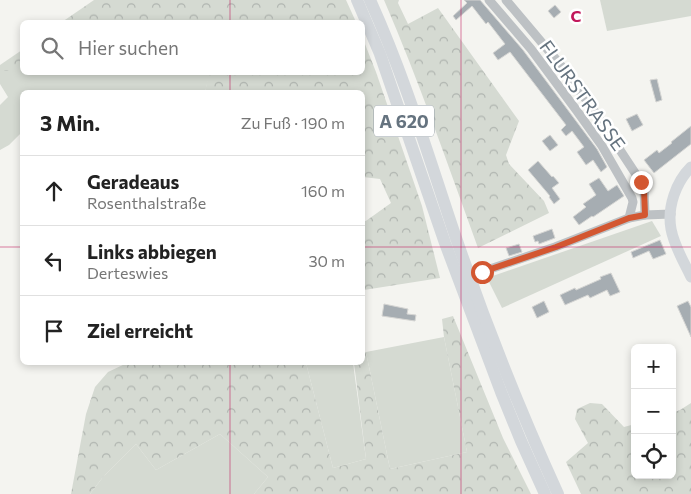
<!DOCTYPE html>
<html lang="de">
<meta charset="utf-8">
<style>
:root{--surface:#fff;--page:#f2f2f2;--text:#222;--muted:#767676;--line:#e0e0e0}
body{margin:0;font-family:Commissioner,sans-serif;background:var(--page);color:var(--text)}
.controls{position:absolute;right:15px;bottom:15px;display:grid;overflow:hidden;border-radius:8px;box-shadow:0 2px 8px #0003}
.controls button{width:45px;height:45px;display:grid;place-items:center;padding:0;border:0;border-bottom:1px solid var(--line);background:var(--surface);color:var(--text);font:25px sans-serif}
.stop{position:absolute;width:15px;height:15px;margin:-11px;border:4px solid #d35731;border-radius:50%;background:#fff}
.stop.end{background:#d35731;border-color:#fff;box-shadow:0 1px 5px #0008}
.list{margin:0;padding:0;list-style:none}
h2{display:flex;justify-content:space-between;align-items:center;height:65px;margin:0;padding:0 20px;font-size:21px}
h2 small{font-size:16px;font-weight:400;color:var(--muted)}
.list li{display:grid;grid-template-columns:32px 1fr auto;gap:15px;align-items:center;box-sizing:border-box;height:70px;padding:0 20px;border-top:1px solid var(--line)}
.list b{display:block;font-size:19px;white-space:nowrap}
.list p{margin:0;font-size:16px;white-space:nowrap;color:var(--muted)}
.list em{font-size:16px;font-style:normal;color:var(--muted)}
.icon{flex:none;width:28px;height:28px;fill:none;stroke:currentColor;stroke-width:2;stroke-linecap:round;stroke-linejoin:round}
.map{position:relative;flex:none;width:691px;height:494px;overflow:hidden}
.search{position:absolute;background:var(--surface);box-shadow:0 2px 8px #0003;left:20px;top:20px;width:345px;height:55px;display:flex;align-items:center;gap:12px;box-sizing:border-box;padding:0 18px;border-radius:8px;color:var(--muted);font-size:19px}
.panel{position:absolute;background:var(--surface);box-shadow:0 2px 8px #0003;left:20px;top:90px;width:345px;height:275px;border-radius:8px}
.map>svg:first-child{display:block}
.green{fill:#d5dad2}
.forest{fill:url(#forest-crowns)}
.building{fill:#a6adb2;stroke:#d5d5d3}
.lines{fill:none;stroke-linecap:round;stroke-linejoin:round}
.minor{stroke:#bdc1c4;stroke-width:9}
.major{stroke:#d3d7db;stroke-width:11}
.highway{stroke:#d3d7db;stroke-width:12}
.route{stroke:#d35731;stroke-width:6}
.grid{fill:none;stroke:#c2185b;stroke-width:1;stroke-opacity:0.55}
.labels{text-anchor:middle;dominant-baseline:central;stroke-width:5;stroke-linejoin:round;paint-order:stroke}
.shield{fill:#fff;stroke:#939da5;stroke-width:1}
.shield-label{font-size:18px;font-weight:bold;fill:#65737f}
.street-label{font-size:19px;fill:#65737f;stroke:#fff}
.grid-label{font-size:16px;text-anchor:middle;font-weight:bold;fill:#c2185b;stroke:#fff;stroke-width:5;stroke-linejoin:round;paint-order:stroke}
</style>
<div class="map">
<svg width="691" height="494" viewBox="0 0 691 494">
<defs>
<pattern id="forest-crowns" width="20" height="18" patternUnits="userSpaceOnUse" patternTransform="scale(1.25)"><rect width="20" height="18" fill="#d5dad2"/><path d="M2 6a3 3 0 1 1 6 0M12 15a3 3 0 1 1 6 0" fill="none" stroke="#b0b5b0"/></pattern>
</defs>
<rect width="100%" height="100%" fill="#f4f4f0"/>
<g class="green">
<path d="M600,0h91v16l-84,15z"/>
<path d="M0,71h22v1l188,1 -5,19h-183v40l-13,13 -9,5v-45l8,-8 -8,-13z"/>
<path d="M652,221l9,15 -159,72 -15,-30z"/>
<path d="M444,337l23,115 -77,17 -24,-117z"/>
<path d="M306,363h47l13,96 -33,9z"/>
<path d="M220,434l48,43 -14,17h-164l13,-17 33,-33 20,26z"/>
</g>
<g class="forest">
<path d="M94,0h252l10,22h-294z"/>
<path d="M384,0h15l-1,3 10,21 30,-16 81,113 -13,34 3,9 35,37 5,12 -71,35c-30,-83 -59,-167 -94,-248z"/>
<path d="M363,39l13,33 46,134 18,72 -76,12 -1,5v-72l28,-20 -11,-24 -17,-2 -1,-85h-157l4,-19h-88l241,-1z"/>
<path d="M22,50v21h-22v-6z"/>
<path d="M453,316l50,122 28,56h-277l14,-17 -48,-43 -64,36 -20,-26 -33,33 -13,17h-19l15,-80 9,-27 13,-15 19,-9h179l27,105 33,-9 -12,-96 8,-1 1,-9 3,-1 24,117 77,-17 -23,-115 -2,-18z"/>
<path d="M590,403l12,1 22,23 11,-3v51h37v-62l8,-3 11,-7v91h-110l-15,-32 22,-19 -13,-24 2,-10z"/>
</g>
<g class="building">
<path d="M464,0h16l43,50 74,99 10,18 -6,5 -8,-12 -7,5 -9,-13 7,-5 -12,-16 -6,5 -5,-6 5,-5 -56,-73 -12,8 -5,-7 12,-9 -17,-22 -2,2 -14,-18 -16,14 -3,-4 14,-13z"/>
<path d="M555,5l6,7 -7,6 -6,-7z"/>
<path d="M657,79l5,21 -6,2 -6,-22z"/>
<path d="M637,114l6,11 -11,6 -6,-12z"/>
<path d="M691,126v18l-37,29 -10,-13 13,-10 2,3 13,-10 -1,-1z"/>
<path d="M550,135l8,10 -8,6 -8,-10z"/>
<path d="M538,161l14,16 1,-1 6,7 -7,5 8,11 -6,5 -5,-7 1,-1 -22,-26z"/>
<path d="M599,178l9,13 9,-6 7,11 -31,21 -1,-1 -13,9 -6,-8 13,-10 -3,-3 13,-9 -7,-11z"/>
<path d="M552,229l3,9 -16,6 -1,-3 -3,1 -2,-6z"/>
<path d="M660,240l6,14 -13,5 -4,-8 -16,7 -2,-6z"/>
<path d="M519,244l3,8 -13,4 -3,-8z"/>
<path d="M611,273l9,19 -10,4 -3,-6 -17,8 -2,-3 -23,10 -5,-10 15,-7 1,2 25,-11 -1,-2z"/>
<path d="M544,301l5,11 -12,6 -5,-11z"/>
<path d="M688,301l3,6v30l-14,-31z"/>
<path d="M384,304l24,5 -1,5 9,1 -1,6 -33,-5z"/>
</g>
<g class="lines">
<g class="minor">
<path d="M489,0l42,49 46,62 25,35 30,52 1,4 -4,16"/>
<path d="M506,0l53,63 34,46 48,73 3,7 1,26"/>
<path d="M481,272l74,-25 74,-29 16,-3 26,-1"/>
</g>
<path class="major" d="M691,167c-15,15 -24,40 -20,62 3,17 13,33 20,48"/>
<g class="highway">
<path d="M357,0l23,54 65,189 56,149 20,49 24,53"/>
<path d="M370,0c35,77 59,158 86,238 30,87 64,173 102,256"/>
</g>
</g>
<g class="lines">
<path class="route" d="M482,272l74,-25 73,-29 16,-3 -1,-26 -3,-7"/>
</g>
<path class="grid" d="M230,0v22M461,0v494M230,72v20M0,247h22M362,247h329M230,362v132"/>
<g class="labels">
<rect class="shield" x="374" y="105.5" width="60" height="31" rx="4"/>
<g class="shield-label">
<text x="404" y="121">A 620</text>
</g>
<g class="street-label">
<text transform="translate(583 95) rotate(54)">FLURSTRASSE</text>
</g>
</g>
<g class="grid-label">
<text x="576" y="22">C</text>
</g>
</svg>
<div class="controls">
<button>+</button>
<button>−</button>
<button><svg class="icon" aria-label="locate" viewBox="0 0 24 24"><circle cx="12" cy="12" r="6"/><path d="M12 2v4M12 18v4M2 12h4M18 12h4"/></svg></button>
</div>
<div class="stop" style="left:482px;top:272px"></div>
<div class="stop end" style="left:641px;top:182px"></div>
<div class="search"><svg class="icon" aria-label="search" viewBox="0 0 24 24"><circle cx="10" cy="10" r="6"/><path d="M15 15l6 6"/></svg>Hier suchen</div>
<section class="panel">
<h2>3 Min.<small>Zu Fuß · 190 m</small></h2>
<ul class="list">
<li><svg class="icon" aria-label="ahead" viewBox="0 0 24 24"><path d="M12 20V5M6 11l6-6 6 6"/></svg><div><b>Geradeaus</b><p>Rosenthalstraße</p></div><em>160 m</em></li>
<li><svg class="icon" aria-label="left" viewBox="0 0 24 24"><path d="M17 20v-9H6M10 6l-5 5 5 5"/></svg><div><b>Links abbiegen</b><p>Derteswies</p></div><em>30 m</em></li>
<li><svg class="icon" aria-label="arrive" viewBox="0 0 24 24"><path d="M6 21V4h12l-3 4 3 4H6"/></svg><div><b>Ziel erreicht</b></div></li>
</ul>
</section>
</div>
